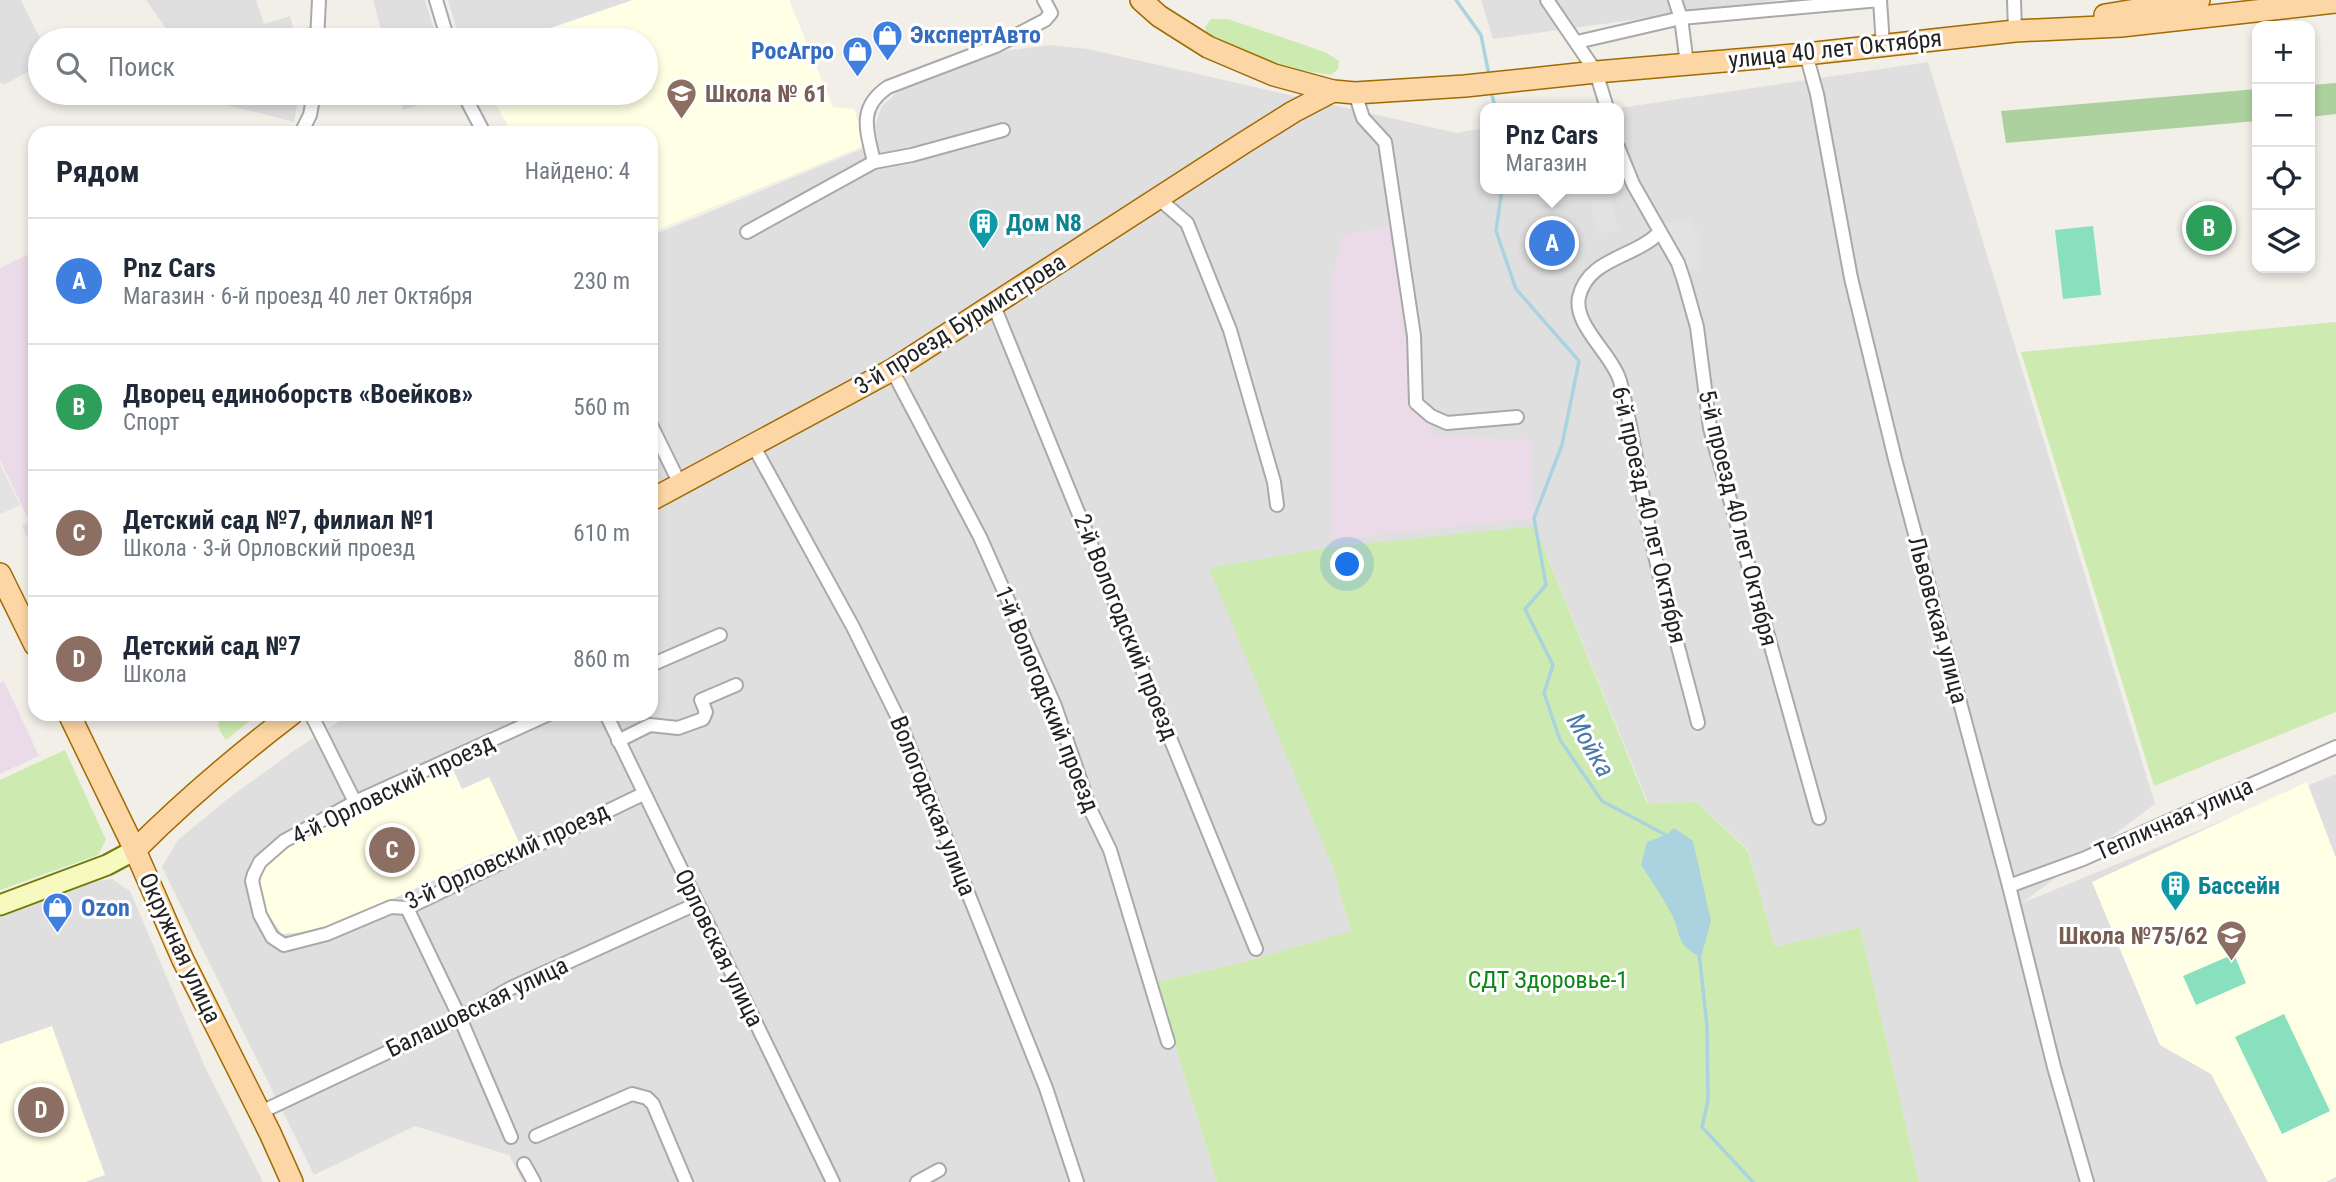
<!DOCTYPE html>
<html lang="ru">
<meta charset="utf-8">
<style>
:root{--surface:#fff;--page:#f6f6f7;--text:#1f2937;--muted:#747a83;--line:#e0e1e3;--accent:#d93025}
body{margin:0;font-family:"Roboto Condensed",sans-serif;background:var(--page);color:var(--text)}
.controls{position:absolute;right:21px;top:21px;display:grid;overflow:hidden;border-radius:14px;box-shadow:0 4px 10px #0003}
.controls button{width:63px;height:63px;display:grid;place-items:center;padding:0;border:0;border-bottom:2px solid var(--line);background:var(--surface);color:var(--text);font:35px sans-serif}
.you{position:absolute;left:1348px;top:565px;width:24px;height:24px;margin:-18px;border:5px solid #fff;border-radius:50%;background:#1a73e8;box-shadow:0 0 0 10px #1a73e833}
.badge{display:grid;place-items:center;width:46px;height:46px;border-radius:50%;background:var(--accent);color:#fff;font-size:23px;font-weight:700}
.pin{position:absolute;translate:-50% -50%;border:4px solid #fff;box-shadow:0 2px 7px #0006}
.popup{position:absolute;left:1480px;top:103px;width:144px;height:91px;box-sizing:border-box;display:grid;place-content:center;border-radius:14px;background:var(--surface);filter:drop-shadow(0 2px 5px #0005);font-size:23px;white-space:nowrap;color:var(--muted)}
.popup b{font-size:26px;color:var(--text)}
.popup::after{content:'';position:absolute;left:50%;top:100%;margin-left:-14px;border:14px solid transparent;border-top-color:var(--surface)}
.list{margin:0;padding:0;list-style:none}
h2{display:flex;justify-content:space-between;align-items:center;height:91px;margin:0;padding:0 28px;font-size:30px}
h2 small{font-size:23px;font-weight:400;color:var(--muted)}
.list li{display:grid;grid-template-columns:46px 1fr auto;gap:21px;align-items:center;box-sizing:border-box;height:126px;padding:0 28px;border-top:2px solid var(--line)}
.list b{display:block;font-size:26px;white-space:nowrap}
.list p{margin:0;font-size:23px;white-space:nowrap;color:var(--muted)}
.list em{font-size:23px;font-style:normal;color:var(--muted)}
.icon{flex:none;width:38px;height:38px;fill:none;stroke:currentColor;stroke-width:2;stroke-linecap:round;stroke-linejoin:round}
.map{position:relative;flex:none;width:2336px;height:1182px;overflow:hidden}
.search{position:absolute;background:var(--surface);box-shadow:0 4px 10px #0003;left:28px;top:28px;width:630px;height:77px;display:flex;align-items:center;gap:18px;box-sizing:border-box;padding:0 24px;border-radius:38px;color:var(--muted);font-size:26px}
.panel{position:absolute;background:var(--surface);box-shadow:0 4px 10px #0003;left:28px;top:126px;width:630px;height:595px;border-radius:21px}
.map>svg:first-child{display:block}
.residential{fill:#e0dfdf}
.industrial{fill:#ebdbe8}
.education{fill:#ffffe5}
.grass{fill:#cdebb0}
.forest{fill:#add19e}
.pitch{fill:#88e0be}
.parking{fill:#e2e2e2}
.water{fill:#aad3df}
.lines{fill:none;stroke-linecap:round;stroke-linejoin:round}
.stream{stroke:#aad3df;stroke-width:3.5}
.street-casing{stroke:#a9a9a9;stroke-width:16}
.secondary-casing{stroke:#707d05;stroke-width:23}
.primary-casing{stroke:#a06b00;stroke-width:24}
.street{stroke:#fff;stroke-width:12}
.secondary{stroke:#f7fabf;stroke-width:19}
.primary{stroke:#fcd6a4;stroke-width:21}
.labels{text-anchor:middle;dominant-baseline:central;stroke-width:6;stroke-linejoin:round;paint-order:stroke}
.shop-label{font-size:24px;font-weight:bold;fill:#366cbe;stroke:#fff;text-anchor:start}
.street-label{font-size:24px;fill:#222;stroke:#fff}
.education-label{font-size:24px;font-weight:bold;fill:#785e54;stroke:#fff;text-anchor:start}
.culture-label{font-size:24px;font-weight:bold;fill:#0d838f;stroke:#fff;text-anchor:start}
.park-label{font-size:24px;fill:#0c8416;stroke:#fff}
.water-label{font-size:26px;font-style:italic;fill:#4a7aab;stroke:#fff}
</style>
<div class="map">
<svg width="2336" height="1182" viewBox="0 0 2336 1182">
<rect width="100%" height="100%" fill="#f2efe9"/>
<g class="residential">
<path d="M0,0h21l20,40 -1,26 -37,19 -3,-3z"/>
<path d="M146,0h110l8,24 26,-8 4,15 17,-4 -2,13h-135z"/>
<path d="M373,0h52l12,40h-53z"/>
<path d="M448,0h185l-96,33 2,7h-79z"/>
<path d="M1481,0h298l-286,39z"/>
<path d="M1050,45l38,4 368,84 29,-5 1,61h132l1,-81 309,-46 227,742 -133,99 314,-129v408h-417l-59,-255 -85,20 -27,-97 -51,-48 -49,1 -113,-277 -202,342 18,64 -107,30 -88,20 61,200h-694l-14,-27 -94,-29 -101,49 -152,-308 16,-27 47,-39 67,-49 58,-38h301v-478l216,-89 11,-7 -3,-15 7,-19 22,-20 84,-33z"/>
<path d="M209,93h90l-5,29 -79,-20z"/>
<path d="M398,93h54v2l-49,15z"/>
<path d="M112,879l18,12 75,176 58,115h-263v-265l97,-36z"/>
</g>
<g class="industrial">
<path d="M1394,226l10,106 29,103 98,5 3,78 -203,22 -1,-250 13,-55z"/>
<path d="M35,251v302l-13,-27 7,-5 -29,-61v-192z"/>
<path d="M4,681l35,75 -39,18v-91z"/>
</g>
<g class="education">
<path d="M633,0h156l44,107 21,2 12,36 -214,87 -1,-99h-139l-19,-34 14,-6h139v-53h-107l-3,-7z"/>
<path d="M451,765l11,24 27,-12 30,65 -198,89 -39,3 -21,-30 -1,-23 7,-23 91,-50z"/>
<path d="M2307,782l29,76v319l-10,5h-58l-57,-108 -51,-29 -68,-163z"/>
<path d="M52,1026l53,149 -20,7h-85v-138z"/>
</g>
<g class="grass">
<path d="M1211,19h17l97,33 14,9 -1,8 -7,6 -46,-7 -26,-7 -52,-27 -2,-7z"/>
<path d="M2336,322v390l-182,74 -133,-434z"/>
<path d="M1535,526l112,277 50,-1 51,49 27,96 85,-20 59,255h-702l-61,-200 88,-20 107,-31 -18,-63 -124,-300 123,-21z"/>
<path d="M219,714h39l-32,26c-7,-8 -9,-15 -7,-26z"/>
<path d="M65,750l41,90 -8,15 -98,35v-110z"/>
</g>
<g class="forest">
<path d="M2336,83v31l-26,3v-32z"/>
<path d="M2257,89v32l-251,22 -5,-32z"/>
</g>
<g class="pitch">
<path d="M2093,226l8,69 -38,4 -8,-69z"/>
<path d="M2234,954l12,29 -50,22 -13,-29z"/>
<path d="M2284,1014l46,97 -48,23 -47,-97z"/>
</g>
<g class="parking">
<path d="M1545,189h65l8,42 -20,3 -8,-34h-45z"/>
<path d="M1691,219l1,11 7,-1 2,41 -17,2 -27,-48z"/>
<path d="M0,464l20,41 -20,9z"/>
</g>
<path class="water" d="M1674,828l19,13 18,80 -10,36c-26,-12 -19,-23 -30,-44 -9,-17 -20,-33 -30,-48l6,-23 19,-7z"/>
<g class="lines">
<g class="stream">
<path d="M1456,0l25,35 8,40"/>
<path d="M1491,90l4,18"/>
<path d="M1502,189l-6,42 20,58 63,72 -17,84 -28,73 12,67 -21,24 28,56 -9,28 16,47 42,61 64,34 1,3"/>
<path d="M1699,953l8,73 1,75 -6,26 51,55"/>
</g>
<defs>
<g id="street">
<path d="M436,0l12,40"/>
<path d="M1547,0l49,72 11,36"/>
<path d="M1675,0l6,18 6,46"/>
<path d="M2014,0l1,31"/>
<path d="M317,40l2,-40"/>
<path d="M1577,42l104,-24 199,-18 3,46"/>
<path d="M1806,54l11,40 34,184 44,181 114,427 45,181 33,115"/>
<path d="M463,93l21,40"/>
<path d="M1355,93l8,25 22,24 29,194 2,67 15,13 16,7 70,-6"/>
<path d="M301,133l9,-18 4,-22"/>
<path d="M1618,147l15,37 45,79 6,18 13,46 13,101 109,390"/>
<path d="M874,162c-7,-31 -17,-54 14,-75l108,-41 49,-26 6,-7 -7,-13"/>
<path d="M1158,198l29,25 43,107 44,152 3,23"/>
<path d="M747,232l127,-70 38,-7 91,-25"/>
<path d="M1659,233c-25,25 -71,25 -80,64 -6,28 33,57 41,84 14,53 20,108 32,161 13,61 31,121 46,181"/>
<path d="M994,306l262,643"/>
<path d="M892,370l88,167 75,169 36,105 19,39 58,192"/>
<path d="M651,425l29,59"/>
<path d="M753,445l100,182 45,91 148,370 31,94"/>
<path d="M651,665l69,-30"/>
<path d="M311,714l44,88"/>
<path d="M549,714l-194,88 -71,39 -24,21 -6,12 -2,7 8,34 12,22 12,8 43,-11 64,-27 16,1 236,-114"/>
<path d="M606,714l227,468"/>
<path d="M618,741l32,-16 28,3 25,-9 3,-7 -5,-12 35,-15"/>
<path d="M2009,886l74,-27 253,-112"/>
<path d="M407,908l53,110 51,119"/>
<path d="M259,1113l201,-95 51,-30 185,-84"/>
<path d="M536,1136l96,-42 15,4 6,6 33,78"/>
<path d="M524,1164l10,18"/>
<path d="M917,1182l22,-12"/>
</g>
<path id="secondary" d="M0,905l107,-40 28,-15"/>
<g id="primary">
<path d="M1141,0l18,16 49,31 66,28 59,16 22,2 110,-7 131,-14 210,-18 209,-23 106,-5 215,-24"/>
<path d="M2105,15l94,-15"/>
<path d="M651,500l241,-130 353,-228 48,-30 40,-21"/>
<path d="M0,574l35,71"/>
<path d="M69,714l66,136 48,110 87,173 22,49"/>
<path d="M135,850c49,-49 102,-94 157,-136"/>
</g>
</defs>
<use href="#street" class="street-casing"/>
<use href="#secondary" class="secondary-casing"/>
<use href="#primary" class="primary-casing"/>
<use href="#street" class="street"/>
<use href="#secondary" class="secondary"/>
<use href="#primary" class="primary"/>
</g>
<defs>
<symbol id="shop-pin" viewBox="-11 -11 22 30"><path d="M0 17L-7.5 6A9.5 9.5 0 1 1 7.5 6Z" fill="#3f7fe0" stroke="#fff"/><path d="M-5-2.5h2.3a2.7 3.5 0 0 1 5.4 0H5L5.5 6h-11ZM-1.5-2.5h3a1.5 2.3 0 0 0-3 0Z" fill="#fff"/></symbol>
<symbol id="school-pin" viewBox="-11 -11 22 30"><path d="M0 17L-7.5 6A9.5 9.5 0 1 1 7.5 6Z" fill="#8d6e63" stroke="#fff"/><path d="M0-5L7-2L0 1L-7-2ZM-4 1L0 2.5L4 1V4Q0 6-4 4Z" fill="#fff"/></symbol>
<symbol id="building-pin" viewBox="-11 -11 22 30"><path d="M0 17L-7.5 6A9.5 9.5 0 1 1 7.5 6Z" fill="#0f9aa8" stroke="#fff"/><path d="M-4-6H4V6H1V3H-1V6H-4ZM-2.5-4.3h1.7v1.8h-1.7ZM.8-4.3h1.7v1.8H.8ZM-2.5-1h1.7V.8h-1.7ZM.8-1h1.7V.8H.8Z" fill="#fff"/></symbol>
</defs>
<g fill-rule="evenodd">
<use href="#shop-pin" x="870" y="18" width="35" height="47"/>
<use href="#shop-pin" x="840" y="34" width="35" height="47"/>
<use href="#school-pin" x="664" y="76" width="35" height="47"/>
<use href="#building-pin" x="966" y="206" width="35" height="47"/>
<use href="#building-pin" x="2158" y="868" width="35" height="47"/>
<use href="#shop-pin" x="40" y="890" width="35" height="47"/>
<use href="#school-pin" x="2214" y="918" width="35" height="47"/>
</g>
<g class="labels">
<g class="shop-label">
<text x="910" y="35">ЭкспертАвто</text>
<text x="834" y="51" text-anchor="end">РосАгро</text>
<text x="81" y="908">Ozon</text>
</g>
<g class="street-label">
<text transform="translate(1835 49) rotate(-6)">улица 40 лет Октября</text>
<text transform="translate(960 324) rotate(-32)">3-й проезд Бурмистрова</text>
<text transform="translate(1649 515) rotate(77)">6-й проезд 40 лет Октября</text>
<text transform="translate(1738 518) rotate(76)">5-й проезд 40 лет Октября</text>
<text transform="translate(1938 620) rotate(75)">Львовская улица</text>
<text transform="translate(1126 627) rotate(68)">2-й Вологодский проезд</text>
<text transform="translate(1047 699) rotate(68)">1-й Вологодский проезд</text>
<text transform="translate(393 789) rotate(-26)">4-й Орловский проезд</text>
<text transform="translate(933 806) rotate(68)">Вологодская улица</text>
<text transform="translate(2174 819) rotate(-24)">Тепличная улица</text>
<text transform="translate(507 856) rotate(-25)">3-й Орловский проезд</text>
<text transform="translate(180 948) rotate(65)">Окружная улица</text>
<text transform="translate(719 948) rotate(64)">Орловская улица</text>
<text transform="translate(477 1007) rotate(-26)">Балашовская улица</text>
</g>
<g class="education-label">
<text x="705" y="94">Школа № 61</text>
<text x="2208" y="936" text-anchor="end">Школа №75/62</text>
</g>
<g class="culture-label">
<text x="1006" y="223">Дом N8</text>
<text x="2198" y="886">Бассейн</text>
</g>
<g class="park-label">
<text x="1548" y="980">СДТ Здоровье-1</text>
</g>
<g class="water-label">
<text transform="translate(1591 745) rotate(60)">Мойка</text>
</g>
</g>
</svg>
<div class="controls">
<button>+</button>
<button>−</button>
<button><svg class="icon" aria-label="locate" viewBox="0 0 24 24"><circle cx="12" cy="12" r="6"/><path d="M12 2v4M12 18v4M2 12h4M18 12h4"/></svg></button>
<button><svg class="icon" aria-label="layers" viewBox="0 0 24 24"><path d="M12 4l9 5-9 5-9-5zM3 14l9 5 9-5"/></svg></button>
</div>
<div class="you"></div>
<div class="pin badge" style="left:1552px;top:243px;background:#3f7fe0">A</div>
<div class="popup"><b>Pnz Cars</b>Магазин</div>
<div class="pin badge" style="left:2209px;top:228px;background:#2e9e5b">B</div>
<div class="pin badge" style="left:392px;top:850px;background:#8d6e63">C</div>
<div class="pin badge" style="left:41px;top:1110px;background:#8d6e63">D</div>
<div class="search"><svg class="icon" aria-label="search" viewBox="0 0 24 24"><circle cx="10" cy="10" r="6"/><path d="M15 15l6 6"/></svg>Поиск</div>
<section class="panel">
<h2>Рядом<small>Найдено: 4</small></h2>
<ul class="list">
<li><span class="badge" style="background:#3f7fe0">A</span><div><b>Pnz Cars</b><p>Магазин · 6-й проезд 40 лет Октября</p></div><em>230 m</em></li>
<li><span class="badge" style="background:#2e9e5b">B</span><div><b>Дворец единоборств «Воейков»</b><p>Спорт</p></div><em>560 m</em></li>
<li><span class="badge" style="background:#8d6e63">C</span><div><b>Детский сад №7, филиал №1</b><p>Школа · 3-й Орловский проезд</p></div><em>610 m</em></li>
<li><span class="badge" style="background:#8d6e63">D</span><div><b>Детский сад №7</b><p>Школа</p></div><em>860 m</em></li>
</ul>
</section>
</div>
